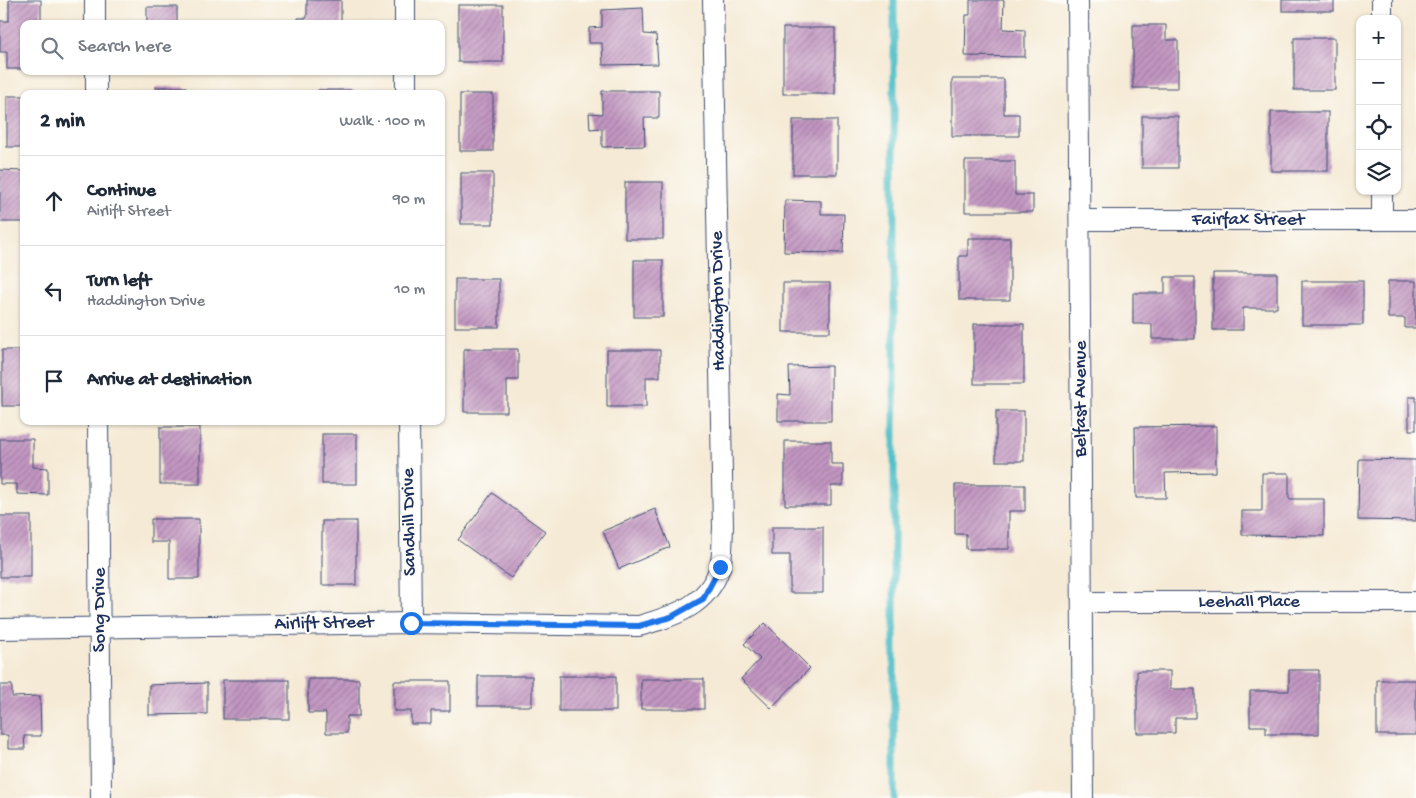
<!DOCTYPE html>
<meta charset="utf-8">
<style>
:root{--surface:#fff;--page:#f6f6f7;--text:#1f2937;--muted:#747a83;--line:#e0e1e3}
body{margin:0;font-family:"Gochi Hand",sans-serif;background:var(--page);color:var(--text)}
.controls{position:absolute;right:15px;top:15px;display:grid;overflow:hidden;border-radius:10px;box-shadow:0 1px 4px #0004}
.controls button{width:45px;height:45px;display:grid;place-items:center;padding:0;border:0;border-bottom:1px solid var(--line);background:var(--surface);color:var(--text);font:25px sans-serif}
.stop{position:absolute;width:15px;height:15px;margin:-11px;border:4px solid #1a73e8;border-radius:50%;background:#fff}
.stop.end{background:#1a73e8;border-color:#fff;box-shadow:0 1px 5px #0008}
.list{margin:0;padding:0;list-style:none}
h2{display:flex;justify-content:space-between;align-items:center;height:65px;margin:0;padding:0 20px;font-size:21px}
h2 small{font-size:16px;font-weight:400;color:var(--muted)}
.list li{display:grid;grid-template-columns:32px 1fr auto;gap:15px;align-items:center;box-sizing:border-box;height:90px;padding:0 20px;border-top:1px solid var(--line)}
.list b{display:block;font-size:19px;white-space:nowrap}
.list p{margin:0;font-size:16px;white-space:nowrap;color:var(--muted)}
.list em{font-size:16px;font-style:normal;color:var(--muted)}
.icon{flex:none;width:28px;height:28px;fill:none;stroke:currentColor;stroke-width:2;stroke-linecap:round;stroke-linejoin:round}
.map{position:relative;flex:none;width:1416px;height:798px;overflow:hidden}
.search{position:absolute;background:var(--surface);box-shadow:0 1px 4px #0004;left:20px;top:20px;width:425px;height:55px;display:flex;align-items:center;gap:12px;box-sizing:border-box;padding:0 18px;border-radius:10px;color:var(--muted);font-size:19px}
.panel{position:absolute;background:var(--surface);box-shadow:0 1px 4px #0004;left:20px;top:90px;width:425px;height:335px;border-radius:10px}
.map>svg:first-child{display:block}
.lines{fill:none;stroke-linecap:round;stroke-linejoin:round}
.stream{stroke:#50bec8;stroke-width:7}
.building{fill:url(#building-hatch)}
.street-casing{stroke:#3c4b70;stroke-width:22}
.street{stroke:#fff;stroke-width:20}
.route{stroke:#1a73e8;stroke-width:6}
.labels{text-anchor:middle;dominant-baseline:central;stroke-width:4;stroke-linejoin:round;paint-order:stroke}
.street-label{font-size:19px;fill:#1b2f5e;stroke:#fdfcf7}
</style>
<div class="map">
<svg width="1416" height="798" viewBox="0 0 1416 798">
<defs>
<pattern id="building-hatch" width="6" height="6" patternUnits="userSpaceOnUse" patternTransform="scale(1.25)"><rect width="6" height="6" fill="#c296c1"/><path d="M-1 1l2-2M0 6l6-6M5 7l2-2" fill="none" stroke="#9d7ba0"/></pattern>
</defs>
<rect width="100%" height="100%" fill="#fdfcf7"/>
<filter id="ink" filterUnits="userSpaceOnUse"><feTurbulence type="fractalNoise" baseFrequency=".02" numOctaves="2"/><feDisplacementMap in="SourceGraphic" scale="10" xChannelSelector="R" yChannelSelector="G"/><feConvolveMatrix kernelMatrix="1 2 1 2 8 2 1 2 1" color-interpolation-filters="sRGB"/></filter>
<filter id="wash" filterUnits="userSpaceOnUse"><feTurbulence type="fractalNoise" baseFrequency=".0096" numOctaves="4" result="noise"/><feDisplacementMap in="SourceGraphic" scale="20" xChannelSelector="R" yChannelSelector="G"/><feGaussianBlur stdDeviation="1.12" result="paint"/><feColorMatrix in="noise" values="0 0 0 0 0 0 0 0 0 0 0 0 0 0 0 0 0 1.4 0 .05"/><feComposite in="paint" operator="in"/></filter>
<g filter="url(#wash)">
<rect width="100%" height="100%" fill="#f5ead5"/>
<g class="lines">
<path class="stream" d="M894,0v798"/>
</g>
<g id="blocks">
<g class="building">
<path d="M9,0h32v24h-17v45h-17v-17h-7v-31h9z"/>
<path d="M307,0h34v24h-43v-6h9z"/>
<path d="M970,0h34l-1,29 22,1v27l-60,-1 1,-41h4z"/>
<rect x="1282" y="0" width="52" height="11"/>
<rect x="458" y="5" width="45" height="57"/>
<rect x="147" y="7" width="30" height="17"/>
<path d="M643,8l1,26 12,1 2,29 -55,1 -1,-22h-13v-15l13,-1v-17z"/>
<path d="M1133,25h33v15h12v48h-45z"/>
<rect x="783" y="28" width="52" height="66"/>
<rect x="1294" y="38" width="41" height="52"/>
<path d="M952,79h52v35h15v22h-67z"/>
<rect x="156" y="87" width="30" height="7"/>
<rect x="318" y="90" width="35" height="4"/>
<path d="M602,91h57v27h-15l1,28 -43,1v-19l-12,1 -1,-16 13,1z"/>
<rect x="460" y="94" width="33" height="57"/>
<rect x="7" y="96" width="17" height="51"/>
<rect x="1271" y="112" width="57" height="59"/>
<rect x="1142" y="116" width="36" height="52"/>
<rect x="793" y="120" width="44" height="54"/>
<path d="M965,161h50v34h18v17h-68z"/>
<path d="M0,170l24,1v51h-24z"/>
<rect x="461" y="173" width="32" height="51"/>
<rect x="625" y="182" width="38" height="57"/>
<path d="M785,200l36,1v13h23l-1,39 -59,-1z"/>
<path d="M968,238h42v62h-51v-44h9z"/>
<rect x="634" y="260" width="29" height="57"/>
<path d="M1213,273h64v35h-34v22h-30z"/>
<path d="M1165,277h30v62h-43v-15h-19v-31h32z"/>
<rect x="455" y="279" width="44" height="48"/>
<rect x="1302" y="281" width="61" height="44"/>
<path d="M1388,281h28v47h-11v-10h-17z"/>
<rect x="783" y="283" width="47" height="49"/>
<rect x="974" y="324" width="50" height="60"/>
<path d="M464,349h54v31h-11v32h-43z"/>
<rect x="2" y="350" width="22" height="56"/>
<path d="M607,350h53v27h-14v30h-39z"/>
<path d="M831,366v55h-53v-27l12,1 -1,-28z"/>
<rect x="1409" y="397" width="7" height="33"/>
<rect x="996" y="411" width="28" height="50"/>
<path d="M1216,426v46l-51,1 1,25h-30l-1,-71z"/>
<rect x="160" y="427" width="40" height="57"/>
<rect x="322" y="434" width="35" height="50"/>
<path d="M0,439h33v28l15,1v27l-31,-1v-10h-17z"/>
<path d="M785,441h46v23h12v22h-12v19h-46z"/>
<path d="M1359,459l57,1v61l-58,-1z"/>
<path d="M1262,473h27v26h35v37l-82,-1v-24h20z"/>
<path d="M955,485h70v26h-16v38h-43v-15h-11z"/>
<path d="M492,493l53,38 -34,47 -53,-38z"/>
<path d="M655,509l15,38 -51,22 -16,-38z"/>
<rect x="0" y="516" width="31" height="61"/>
<path d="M151,519h48v60h-30v-37h-18z"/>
<rect x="322" y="521" width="34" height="64"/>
<path d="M772,527h51v66h-33v-38h-18z"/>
<path d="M765,623l45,45 -39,40 -30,-29 19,-20 -16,-15z"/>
<path d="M1289,670h30v64h-53v-8h-16v-35h39z"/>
<path d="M1137,671h33v18h25v29h-20v15h-38z"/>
<rect x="478" y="676" width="54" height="30"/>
<rect x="559" y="676" width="57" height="35"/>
<path d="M308,679h51v37h-12v17h-21v-20h-18z"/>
<rect x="641" y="679" width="63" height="30"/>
<rect x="223" y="680" width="66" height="39"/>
<rect x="1377" y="680" width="39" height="55"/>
<path d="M394,681h56v30h-19v13h-20v-13h-17z"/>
<path d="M207,683v31l-58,1v-30z"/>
<path d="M0,685h12v12l28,-1 1,40h-17l1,13h-17v-14h-8z"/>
</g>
</g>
</g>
<g filter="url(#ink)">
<use href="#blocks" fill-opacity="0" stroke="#3c4b70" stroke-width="1"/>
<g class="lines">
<defs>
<g id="street">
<path d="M95,0v24"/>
<path d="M405,0v24"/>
<path d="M1078,0l5,798"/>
<path d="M1382,0v19"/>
<path d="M96,71v23"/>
<path d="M406,71v23"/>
<path d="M1382,191v29"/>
<path d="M1080,220h336"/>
<path d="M98,421l3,377"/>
<path d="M409,421l2,202"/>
<path d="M1082,602h334"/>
<path d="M0,629l411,-6 228,3c35,-10 69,-20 81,-59 3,-12 2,-27 3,-39l-10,-528"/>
</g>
</defs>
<use href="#street" class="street-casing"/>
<use href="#street" class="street"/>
</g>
</g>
<g class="lines" filter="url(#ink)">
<path class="route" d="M411,623l228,3 32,-9 32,-18 17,-32"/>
</g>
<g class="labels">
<g class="street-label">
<text x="1248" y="220">Fairfax Street</text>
<text transform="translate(719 301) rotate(-91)">Haddington Drive</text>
<text transform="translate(1081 399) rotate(-90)">Belfast Avenue</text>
<text transform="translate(410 522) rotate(-91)">Sandhill Drive</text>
<text x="1249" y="602">Leehall Place</text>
<text transform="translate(100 610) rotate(-90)">Song Drive</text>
<text transform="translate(324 624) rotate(-1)">Airlift Street</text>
</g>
</g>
</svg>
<div class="controls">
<button>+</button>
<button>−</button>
<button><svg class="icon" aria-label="locate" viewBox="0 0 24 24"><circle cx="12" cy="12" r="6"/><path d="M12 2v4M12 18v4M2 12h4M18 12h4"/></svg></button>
<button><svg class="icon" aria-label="layers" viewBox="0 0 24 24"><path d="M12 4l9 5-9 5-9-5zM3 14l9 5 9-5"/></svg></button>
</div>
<div class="stop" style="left:411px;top:623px"></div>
<div class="stop end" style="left:720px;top:567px"></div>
<div class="search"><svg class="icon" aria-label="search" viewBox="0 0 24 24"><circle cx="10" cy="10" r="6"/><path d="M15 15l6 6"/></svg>Search here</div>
<section class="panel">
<h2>2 min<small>Walk · 100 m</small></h2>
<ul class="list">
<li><svg class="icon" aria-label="ahead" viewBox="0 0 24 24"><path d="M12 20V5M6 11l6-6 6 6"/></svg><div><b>Continue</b><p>Airlift Street</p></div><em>90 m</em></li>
<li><svg class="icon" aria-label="left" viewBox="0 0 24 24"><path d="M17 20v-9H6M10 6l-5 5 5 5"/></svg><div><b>Turn left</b><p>Haddington Drive</p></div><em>10 m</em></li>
<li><svg class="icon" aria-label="arrive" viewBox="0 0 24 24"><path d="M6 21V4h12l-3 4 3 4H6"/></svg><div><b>Arrive at destination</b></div></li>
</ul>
</section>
</div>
